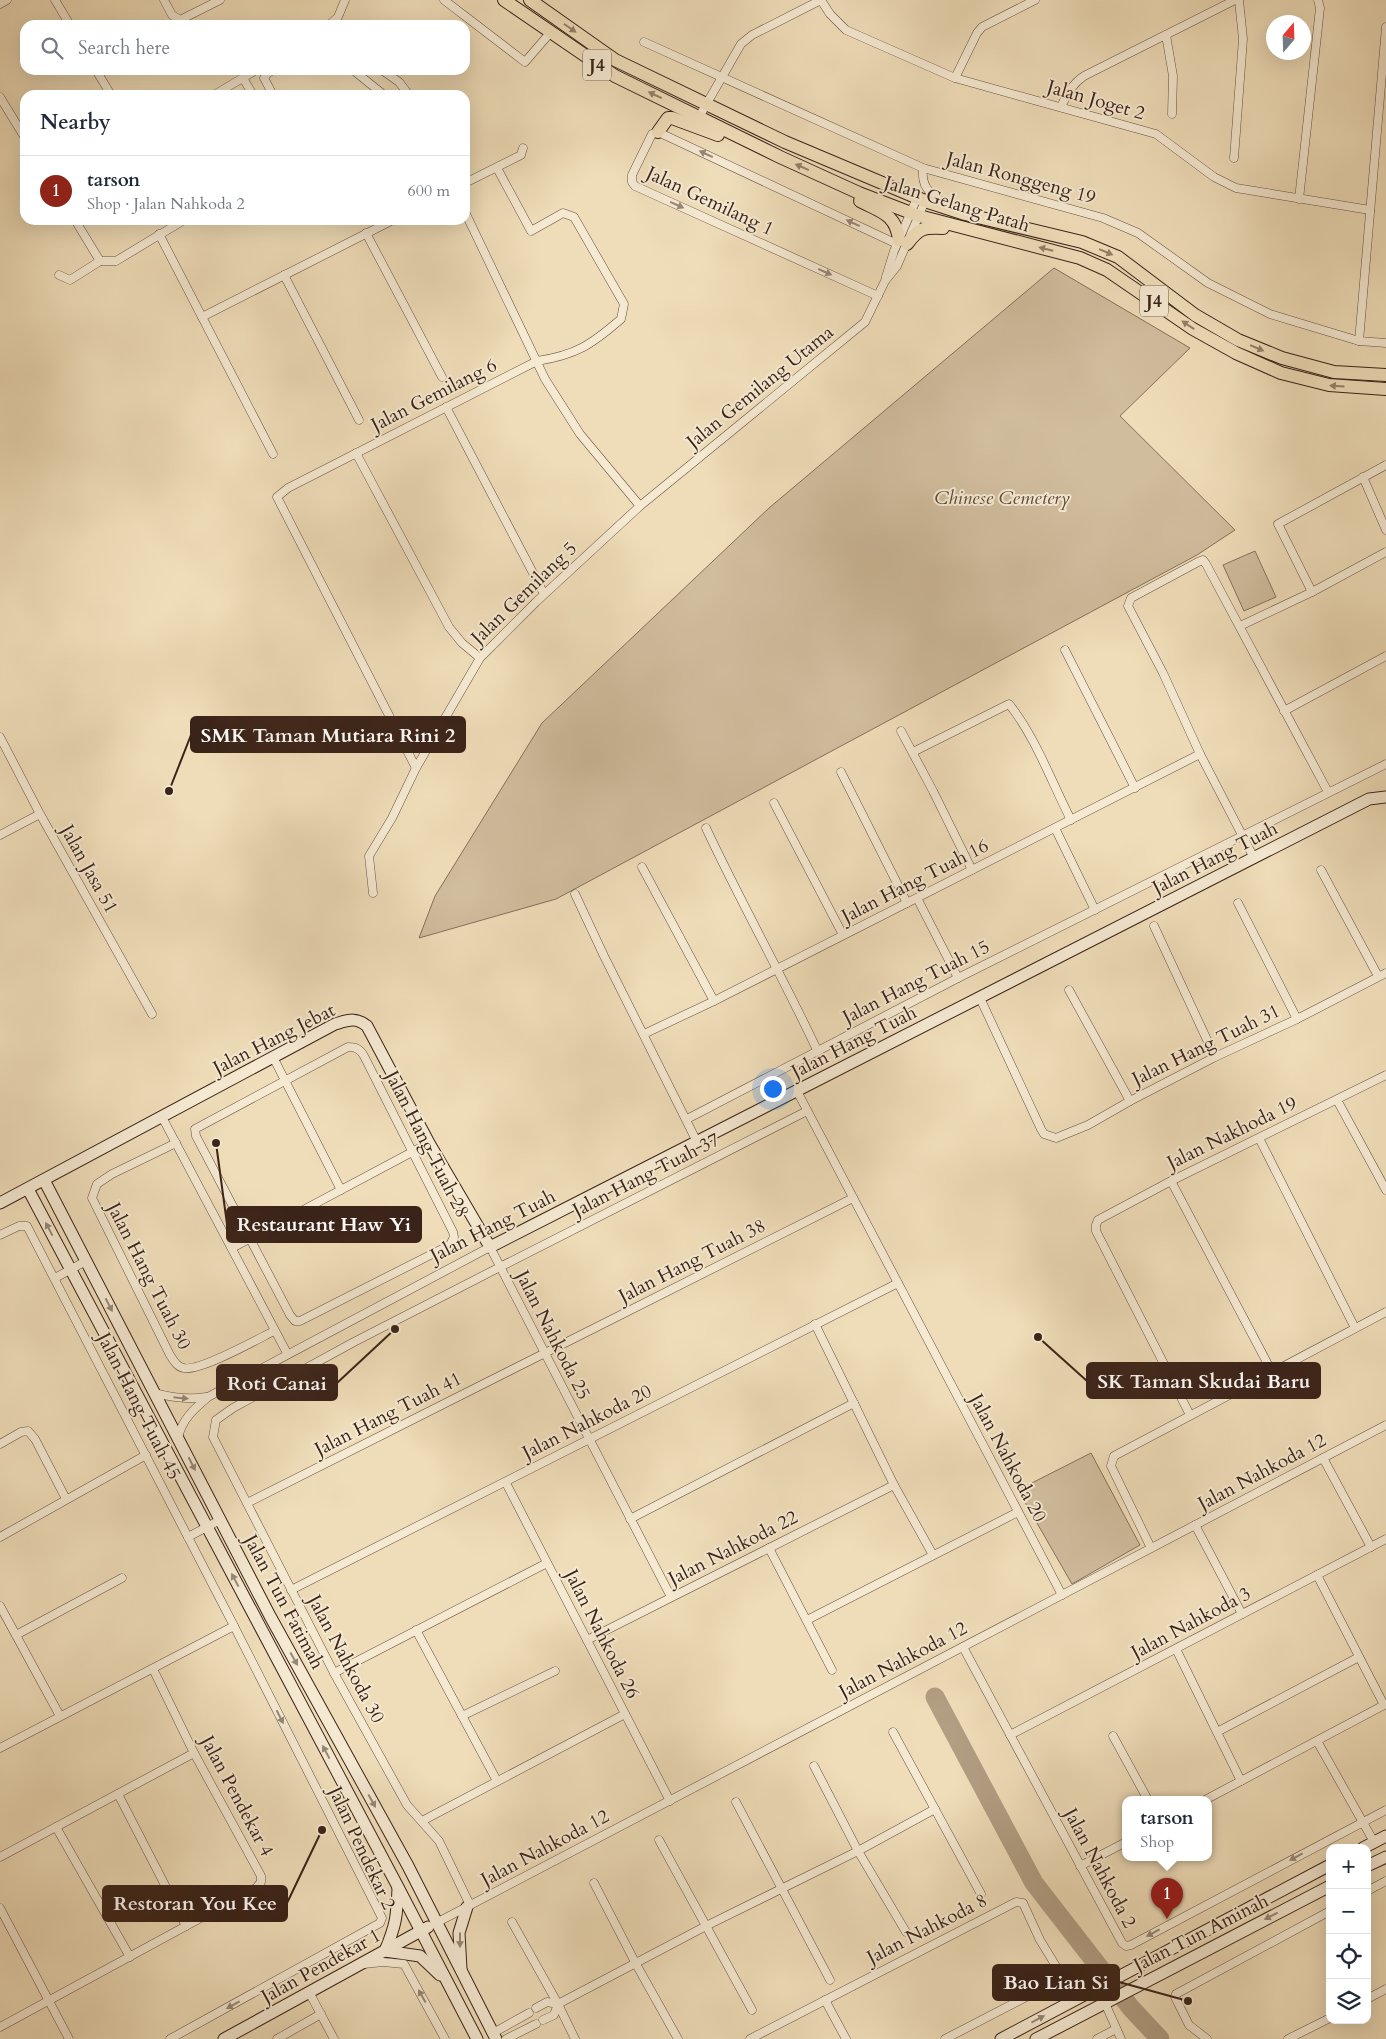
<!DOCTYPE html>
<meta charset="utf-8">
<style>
:root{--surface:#fff;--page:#f6f6f7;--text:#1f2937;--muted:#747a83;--line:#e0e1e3;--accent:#8f2418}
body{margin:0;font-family:Cardo,serif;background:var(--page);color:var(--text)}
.controls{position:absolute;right:15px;bottom:15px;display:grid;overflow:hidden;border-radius:10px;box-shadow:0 5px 20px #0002}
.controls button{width:45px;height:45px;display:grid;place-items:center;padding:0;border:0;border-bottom:1px solid var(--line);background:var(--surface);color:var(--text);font:25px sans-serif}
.compass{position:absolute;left:1266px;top:15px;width:45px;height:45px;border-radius:50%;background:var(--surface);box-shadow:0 5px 20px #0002;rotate:19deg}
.you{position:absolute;left:772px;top:1088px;width:18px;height:18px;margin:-12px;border:4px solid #fff;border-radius:50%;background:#1a73e8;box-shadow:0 0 0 8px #1a73e833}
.badge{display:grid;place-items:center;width:32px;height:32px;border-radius:50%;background:var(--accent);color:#fff;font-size:16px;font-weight:700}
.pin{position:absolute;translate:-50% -41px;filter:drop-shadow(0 1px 2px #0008)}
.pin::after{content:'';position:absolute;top:26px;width:18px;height:15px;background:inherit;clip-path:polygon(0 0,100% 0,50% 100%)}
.popup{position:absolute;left:1122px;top:1796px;width:90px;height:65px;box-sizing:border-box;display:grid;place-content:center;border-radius:10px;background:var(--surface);filter:drop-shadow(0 1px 4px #0005);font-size:16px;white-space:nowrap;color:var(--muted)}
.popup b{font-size:19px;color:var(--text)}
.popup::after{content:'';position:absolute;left:50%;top:100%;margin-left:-10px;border:10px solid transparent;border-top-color:var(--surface)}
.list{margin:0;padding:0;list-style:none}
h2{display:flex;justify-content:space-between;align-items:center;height:65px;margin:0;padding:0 20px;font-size:21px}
h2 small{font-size:16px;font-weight:400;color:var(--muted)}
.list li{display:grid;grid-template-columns:32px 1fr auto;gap:15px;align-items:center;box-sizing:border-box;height:70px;padding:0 20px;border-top:1px solid var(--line)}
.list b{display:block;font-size:19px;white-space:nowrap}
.list p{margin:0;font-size:16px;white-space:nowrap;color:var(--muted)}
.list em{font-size:16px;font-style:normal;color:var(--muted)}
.icon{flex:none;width:28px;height:28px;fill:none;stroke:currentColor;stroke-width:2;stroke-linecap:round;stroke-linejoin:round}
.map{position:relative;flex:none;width:1386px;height:2039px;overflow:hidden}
.search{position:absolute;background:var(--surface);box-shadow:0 5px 20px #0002;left:20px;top:20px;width:450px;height:55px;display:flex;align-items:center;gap:12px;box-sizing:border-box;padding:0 18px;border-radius:15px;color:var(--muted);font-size:19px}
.panel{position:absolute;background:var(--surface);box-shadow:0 5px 20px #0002;left:20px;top:90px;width:450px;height:135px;border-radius:15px}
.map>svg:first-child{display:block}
.green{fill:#d0bd9e;stroke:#85705c}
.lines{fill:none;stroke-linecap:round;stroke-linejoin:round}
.river{stroke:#b19e83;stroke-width:19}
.street-casing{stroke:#675241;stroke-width:9}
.secondary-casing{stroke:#3a2319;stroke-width:13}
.primary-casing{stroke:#3a2319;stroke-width:14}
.street{stroke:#f5e9d2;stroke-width:8}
.secondary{stroke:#f5e9d2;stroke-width:11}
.primary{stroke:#efddb9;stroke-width:12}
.oneway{fill:#948069}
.oneway2{fill:#988676}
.labels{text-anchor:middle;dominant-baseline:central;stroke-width:4;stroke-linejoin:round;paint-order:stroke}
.shield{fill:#f5e9d2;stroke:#725e50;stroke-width:1}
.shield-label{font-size:18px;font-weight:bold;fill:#3a2319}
.street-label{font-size:19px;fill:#3a2319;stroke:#f5e9d2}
.park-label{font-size:19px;font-style:italic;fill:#604a3a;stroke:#f5e9d2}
.leader{fill:none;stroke:#3a2319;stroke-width:2}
.callout-dot{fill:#3a2319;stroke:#f5e9d2;stroke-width:2}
.callout{fill:#3a2319;stroke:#3a2319;stroke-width:2}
.callout-label{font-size:20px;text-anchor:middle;font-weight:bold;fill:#fff}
</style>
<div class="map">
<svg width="1386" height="2039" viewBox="0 0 1386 2039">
<rect width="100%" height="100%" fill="#efddb9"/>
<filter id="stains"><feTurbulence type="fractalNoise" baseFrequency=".004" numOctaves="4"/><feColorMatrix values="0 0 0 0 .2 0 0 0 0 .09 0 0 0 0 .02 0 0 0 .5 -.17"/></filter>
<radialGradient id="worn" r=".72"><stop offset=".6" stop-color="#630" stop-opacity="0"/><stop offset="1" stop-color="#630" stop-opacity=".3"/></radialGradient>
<g class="green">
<path d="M1054,268l136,80 -70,68 115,114 -38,25 -641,344 -137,39 16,-42 107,-173 227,-215z"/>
<path d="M1255,551l21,46 -32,14 -21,-46z"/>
<path d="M1091,1453l49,92 -68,39 -54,-94z"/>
</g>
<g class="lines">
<path class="river" d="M935,1697l99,186 97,125 29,31"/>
<defs>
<g id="street">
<path d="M55,0l15,25"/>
<path d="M164,0l8,15 8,5 40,-20"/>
<path d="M444,0l81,62 25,-29"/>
<path d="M821,0l9,14 16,16 109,48 201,56 58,43 22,11 134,22"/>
<path d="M0,4l7,-4"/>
<path d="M329,25l9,-8 7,-17"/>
<path d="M1166,35l7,41 -1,38"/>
<path d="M644,42l279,126 180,50 35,15 70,50 62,31 89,27 27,2"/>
<path d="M96,70l15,25"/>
<path d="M273,70l-5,3 -4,5 9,17"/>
<path d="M353,70l31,25"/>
<path d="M382,70l17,12 10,13"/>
<path d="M243,78l10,17"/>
<path d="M955,78l22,-45 5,-6 53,-27"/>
<path d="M214,95l42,-25"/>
<path d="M308,95h7"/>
<path d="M0,97l25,41"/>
<path d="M1061,107c6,-13 11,-23 23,-31l151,-76"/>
<path d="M699,117l42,-73 11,-9 69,-35"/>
<path d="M1234,158l9,-119 -4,-39"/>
<path d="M923,168c-2,20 7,25 22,36"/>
<path d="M465,183l56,-28 2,-7"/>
<path d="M1299,199l21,-191 -2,-8"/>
<path d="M465,212l80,167 35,55 60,72"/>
<path d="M75,220l25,41"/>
<path d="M366,233l76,144"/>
<path d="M159,234l114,220"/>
<path d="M100,261h16l68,-41"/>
<path d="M59,275l11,5 30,-19"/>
<path d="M284,275l75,145"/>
<path d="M886,277l8,-26 23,-53"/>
<path d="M878,296l-243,-110 -3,-4v-7l20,-41 6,-2 239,112"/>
<path d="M202,317l191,-97"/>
<path d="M1359,341l27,-314"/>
<path d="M446,407l98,187"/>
<path d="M356,453l93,174 13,16 18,15"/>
<path d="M1363,477l23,53"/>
<path d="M1312,592l-34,-68 108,-59"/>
<path d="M1240,626l72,-34 74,-40"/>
<path d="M1065,650l70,138"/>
<path d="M1284,711l102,-55"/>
<path d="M901,731l32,60 39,79"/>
<path d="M0,737l40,77 112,200"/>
<path d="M913,752l96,-48c26,32 43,79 62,116"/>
<path d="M416,768l-139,-271 11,-9 249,-127c39,-6 54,-16 84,-42l3,-15 -50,-87 -11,-4 -32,18 -34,-63"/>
<path d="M841,772l66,131"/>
<path d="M774,803l69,132"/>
<path d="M706,828c35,75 76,147 111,222"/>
<path d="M1055,828l40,82"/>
<path d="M0,835l40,-21"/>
<path d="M1254,858l-54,-104 -37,-81 -35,-67 3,-8 67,-36 5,-2 3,4 122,228"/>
<path d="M642,867l72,134"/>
<path d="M1321,870l57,106"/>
<path d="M373,893l-4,-37 23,-38 24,-50 64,-110 56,-56 104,-96 225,-184 20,-41 12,-15 28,-65"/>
<path d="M575,894l29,62 93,186"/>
<path d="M917,898l41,80"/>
<path d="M1238,903l59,116"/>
<path d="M1154,926l61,131"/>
<path d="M1069,990l61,111"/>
<path d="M980,998l61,131 3,5 12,4 32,-13 42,-24 85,-44 82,-38 89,-46"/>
<path d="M644,1034l70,-33 486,-247"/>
<path d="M348,1047c8,0 12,2 16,9l89,176 1,5 -4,8 -150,76h-5l-5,-6 -94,-179 -1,-7z"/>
<path d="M273,1057l68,133"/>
<path d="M797,1091l265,504"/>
<path d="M1337,1100l49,90"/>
<path d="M162,1117l125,236"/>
<path d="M687,1119l271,-141 428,-214"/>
<path d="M1259,1138l96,190"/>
<path d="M176,1143l-64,31 -15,10 -5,14 78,157c4,6 7,12 14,13 15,4 74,-29 90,-37"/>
<path d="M1171,1181l101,191"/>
<path d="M0,1235l19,-9h8l207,400 148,292 -2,5 -210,116"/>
<path d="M232,1248l197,-105"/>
<path d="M55,1278l31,-17"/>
<path d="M815,1324l79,161 39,70"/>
<path d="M155,1393c18,5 33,7 51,4"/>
<path d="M1190,1415l-94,-184v-6l2,-5 73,-39 215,-106"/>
<path d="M178,1438c4,-19 16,-29 30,-41l282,-150 181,350"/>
<path d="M0,1444l21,-12 7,-1 7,8 31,60"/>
<path d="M1323,1458l48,89"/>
<path d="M506,1483l164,318"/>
<path d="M247,1503l606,-305"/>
<path d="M630,1519l224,-116"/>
<path d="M1195,1525l47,89"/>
<path d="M0,1537l146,-82"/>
<path d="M188,1537l32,-17"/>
<path d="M769,1548l63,122"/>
<path d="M1151,1548l-40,-82 3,-10 272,-144"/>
<path d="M1317,1575l67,130"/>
<path d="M291,1590l607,-307"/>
<path d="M0,1606l60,110"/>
<path d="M807,1620l211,-108"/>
<path d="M416,1630l81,151"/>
<path d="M16,1635l106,-57"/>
<path d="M587,1640l307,-155"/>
<path d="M963,1647l159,296 4,3 5,-1 255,-135"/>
<path d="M1176,1649l65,132"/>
<path d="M334,1673l213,-110"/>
<path d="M462,1716l93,-45"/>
<path d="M893,1732l88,162"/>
<path d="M1217,1732l142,-75"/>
<path d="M1010,1735l376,-196"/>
<path d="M1113,1736l35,64"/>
<path d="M1317,1741l57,101"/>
<path d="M0,1748l234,-122"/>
<path d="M814,1766l44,85 48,81"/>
<path d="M118,1794l68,132"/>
<path d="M1205,1800l181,-96"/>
<path d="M736,1802l94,178"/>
<path d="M422,1821l203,-107"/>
<path d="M56,1827l74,130"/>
<path d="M659,1840l93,170"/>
<path d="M0,1857l194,-104"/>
<path d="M1080,1866l46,-24"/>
<path d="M594,1883l42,81 42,75"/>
<path d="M1367,1891l19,-10"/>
<path d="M470,1905l-31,-64 -32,-36 -73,-132 -121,-236 3,-17 17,-12 121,-66 146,-75 307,-156"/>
<path d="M0,1908l69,131"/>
<path d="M512,1922l46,82 17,35"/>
<path d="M436,1923l950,-498"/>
<path d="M364,1964l19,-2 21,2 41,75"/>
<path d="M309,1992l25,47"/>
<path d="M1367,1999l19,-10"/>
<path d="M825,2000l21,39"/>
<path d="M1105,2003l16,36"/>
<path d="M536,2008l11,-6 11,2 148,-78 152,-75 77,-42"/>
<path d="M543,2020l11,-5 4,-11"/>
<path d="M0,2027l256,-139 5,-6v-6l-67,-123 -41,-84"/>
<path d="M493,2033l36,-20"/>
<path d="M277,2039l44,-25"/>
<path d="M506,2039l30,-15"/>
<path d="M750,2039l266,-137 7,1 17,37 36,59"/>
<path d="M945,2039l118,-61"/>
<path d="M1097,2039l19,-10"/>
<path d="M1207,2039l-18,-14 -14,-28 1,-3 154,-83"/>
<path d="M1288,2039l42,-21"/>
</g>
<g id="secondary">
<path d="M44,1180l226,436 138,250 88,173"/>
<path d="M28,1189l370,698 79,152"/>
<path d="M0,1203l335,-179c14,-4 21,-7 32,2l62,117 61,104 879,-448 17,-2"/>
<path d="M1363,1848l23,-12"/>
<path d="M1367,1866l19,-9"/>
<path d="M385,1951l35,5 20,19"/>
<path d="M385,1951c11,-26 12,-35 13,-63"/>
<path d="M461,1969l-2,-36 8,-26"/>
<path d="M224,2039l204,-112"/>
<path d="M1001,2039l329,-174"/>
<path d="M1036,2039l294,-153"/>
</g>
<g id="primary">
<path d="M504,0l111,76 165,81 79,36 60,23 161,42 27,12 86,59 43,24 45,20 48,12 57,4"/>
<path d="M530,0l85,60 170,82 140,59 40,13 117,28 36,15 77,58 43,25 44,18 52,14 52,3"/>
<path d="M658,132l10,-14h4l46,17"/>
<path d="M860,201c21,11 36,13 39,39"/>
<path d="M907,244c12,-16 16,-17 36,-16"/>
</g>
</defs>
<use href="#street" class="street-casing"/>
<use href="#secondary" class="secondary-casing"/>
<use href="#primary" class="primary-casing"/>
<use href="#street" class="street"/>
<use href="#secondary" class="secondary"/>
<use href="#primary" class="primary"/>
</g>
<defs><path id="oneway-solid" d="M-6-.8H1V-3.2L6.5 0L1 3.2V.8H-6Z" transform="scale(1.25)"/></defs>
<g class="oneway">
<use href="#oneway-solid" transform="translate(570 28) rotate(35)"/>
<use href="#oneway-solid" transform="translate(655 95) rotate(-155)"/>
<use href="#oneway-solid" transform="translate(802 167) rotate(-156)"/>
<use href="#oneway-solid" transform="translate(1046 249) rotate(-166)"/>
<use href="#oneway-solid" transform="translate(1106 252) rotate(23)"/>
<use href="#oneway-solid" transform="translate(1188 325) rotate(-146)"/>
<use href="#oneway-solid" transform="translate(1257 348) rotate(23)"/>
<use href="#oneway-solid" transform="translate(1337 386) rotate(-176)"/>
</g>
<g class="oneway2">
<use href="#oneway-solid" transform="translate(706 154) rotate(-155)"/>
<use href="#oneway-solid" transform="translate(677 205) rotate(24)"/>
<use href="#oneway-solid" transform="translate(853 223) rotate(-155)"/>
<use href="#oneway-solid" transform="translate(825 272) rotate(24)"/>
<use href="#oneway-solid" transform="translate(49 1229) rotate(-118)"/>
<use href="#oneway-solid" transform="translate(109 1305) rotate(63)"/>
<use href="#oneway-solid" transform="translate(181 1398) rotate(6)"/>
<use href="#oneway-solid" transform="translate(192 1464) rotate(63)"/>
<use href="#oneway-solid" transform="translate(235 1580) rotate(-118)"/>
<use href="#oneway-solid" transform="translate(294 1659) rotate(61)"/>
<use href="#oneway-solid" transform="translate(280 1717) rotate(63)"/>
<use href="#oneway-solid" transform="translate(326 1752) rotate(-118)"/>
<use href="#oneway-solid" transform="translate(372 1801) rotate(61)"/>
<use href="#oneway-solid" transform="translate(1296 1857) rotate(152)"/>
<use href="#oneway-solid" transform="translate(1271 1916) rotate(153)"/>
<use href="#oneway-solid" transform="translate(1153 1933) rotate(152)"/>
<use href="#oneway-solid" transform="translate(460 1940) rotate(90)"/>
<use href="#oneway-solid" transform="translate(422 1996) rotate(-119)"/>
<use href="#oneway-solid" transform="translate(233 2005) rotate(151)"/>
<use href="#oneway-solid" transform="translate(1038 2019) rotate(-28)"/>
</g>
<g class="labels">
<g class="shield">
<rect x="583" y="49.5" width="28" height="31" rx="4"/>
<rect x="1140" y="285.5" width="28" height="31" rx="4"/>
</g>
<g class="shield-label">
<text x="597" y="65">J4</text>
<text x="1154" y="301">J4</text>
</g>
<g class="street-label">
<text transform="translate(1096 100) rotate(16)">Jalan Joget 2</text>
<text transform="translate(1021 178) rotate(15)">Jalan Ronggeng 19</text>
<text transform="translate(710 201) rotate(25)">Jalan Gemilang 1</text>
<text transform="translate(957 204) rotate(17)">Jalan Gelang Patah</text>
<text transform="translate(760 387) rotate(-39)">Jalan Gemilang Utama</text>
<text transform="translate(434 395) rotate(-27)">Jalan Gemilang 6</text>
<text transform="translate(524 593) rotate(-44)">Jalan Gemilang 5</text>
<text transform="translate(1215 858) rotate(-27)">Jalan Hang Tuah</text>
<text transform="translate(89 869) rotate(61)">Jalan Jasa 51</text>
<text transform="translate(915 881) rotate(-27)">Jalan Hang Tuah 16</text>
<text transform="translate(916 982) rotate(-27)">Jalan Hang Tuah 15</text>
<text transform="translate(274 1039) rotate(-27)">Jalan Hang Jebat</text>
<text transform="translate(854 1042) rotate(-27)">Jalan Hang Tuah</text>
<text transform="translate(1206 1045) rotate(-26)">Jalan Hang Tuah 31</text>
<text transform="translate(1232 1133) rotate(-26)">Jalan Nakhoda 19</text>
<text transform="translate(427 1144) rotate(63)">Jalan Hang Tuah 28</text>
<text transform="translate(646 1175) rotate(-27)">Jalan Hang Tuah 37</text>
<text transform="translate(493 1226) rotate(-27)">Jalan Hang Tuah</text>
<text transform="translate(692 1261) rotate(-27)">Jalan Hang Tuah 38</text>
<text transform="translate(149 1276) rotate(63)">Jalan Hang Tuah 30</text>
<text transform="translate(553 1335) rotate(63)">Jalan Nahkoda 25</text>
<text transform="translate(139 1406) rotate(63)">Jalan Hang Tuah 45</text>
<text transform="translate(388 1414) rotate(-27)">Jalan Hang Tuah 41</text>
<text transform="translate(587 1422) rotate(-27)">Jalan Nahkoda 20</text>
<text transform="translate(1008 1458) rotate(62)">Jalan Nahkoda 20</text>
<text transform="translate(1262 1472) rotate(-28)">Jalan Nahkoda 12</text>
<text transform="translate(733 1548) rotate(-27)">Jalan Nahkoda 22</text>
<text transform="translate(284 1602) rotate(62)">Jalan Tun Fatimah</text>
<text transform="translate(1191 1623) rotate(-28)">Jalan Nahkoda 3</text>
<text transform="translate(602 1634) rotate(63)">Jalan Nahkoda 26</text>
<text transform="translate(346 1659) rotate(62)">Jalan Nahkoda 30</text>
<text transform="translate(903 1660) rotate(-28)">Jalan Nahkoda 12</text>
<text transform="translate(237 1796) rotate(62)">Jalan Pendekar 4</text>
<text transform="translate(362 1848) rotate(65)">Jalan Pendekar 2</text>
<text transform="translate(545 1848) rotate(-28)">Jalan Nahkoda 12</text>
<text transform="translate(1100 1868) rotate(62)">Jalan Nahkoda 2</text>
<text transform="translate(927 1929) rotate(-27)">Jalan Nahkoda 8</text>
<text transform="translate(1201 1933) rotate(-27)">Jalan Tun Aminah</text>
<text transform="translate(321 1966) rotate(-29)">Jalan Pendekar 1</text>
</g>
<g class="park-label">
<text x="1002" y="498">Chinese Cemetery</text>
</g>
</g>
<path class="leader" d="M169 791L191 735M216 1143L227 1224M1038 1337L1087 1381M395 1329L337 1383M322 1830L287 1903M1188 2001L1119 1982"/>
<g class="callout-dot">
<circle cx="169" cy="791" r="5"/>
<circle cx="216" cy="1143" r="5"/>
<circle cx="1038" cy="1337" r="5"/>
<circle cx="395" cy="1329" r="5"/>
<circle cx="322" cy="1830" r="5"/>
<circle cx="1188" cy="2001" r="5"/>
</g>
<g class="callout">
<rect x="191" y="717" width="274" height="35" rx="5"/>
<rect x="227" y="1207" width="194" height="35" rx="5"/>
<rect x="1087" y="1363" width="233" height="35" rx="5"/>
<rect x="217" y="1365" width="120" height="35" rx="5"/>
<rect x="103" y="1886" width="184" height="35" rx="5"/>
<rect x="993" y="1965" width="126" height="35" rx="5"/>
</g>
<g class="callout-label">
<text x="328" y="742">SMK Taman Mutiara Rini 2</text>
<text x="324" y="1231">Restaurant Haw Yi</text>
<text x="1204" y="1388">SK Taman Skudai Baru</text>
<text x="277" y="1390">Roti Canai</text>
<text x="195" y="1910">Restoran You Kee</text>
<text x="1056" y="1989">Bao Lian Si</text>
</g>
<rect width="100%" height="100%" filter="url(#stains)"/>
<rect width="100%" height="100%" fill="url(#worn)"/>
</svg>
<div class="controls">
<button>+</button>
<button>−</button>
<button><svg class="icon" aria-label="locate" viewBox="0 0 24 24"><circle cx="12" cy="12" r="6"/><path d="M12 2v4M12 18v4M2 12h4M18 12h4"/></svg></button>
<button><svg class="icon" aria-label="layers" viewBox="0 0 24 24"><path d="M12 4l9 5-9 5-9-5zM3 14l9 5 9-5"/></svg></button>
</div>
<svg class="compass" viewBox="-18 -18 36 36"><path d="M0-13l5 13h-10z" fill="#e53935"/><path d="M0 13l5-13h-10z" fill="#747a83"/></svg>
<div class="you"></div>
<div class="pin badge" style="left:1167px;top:1919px">1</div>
<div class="popup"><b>tarson</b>Shop</div>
<div class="search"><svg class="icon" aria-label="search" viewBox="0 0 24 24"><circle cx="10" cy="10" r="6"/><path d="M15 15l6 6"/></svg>Search here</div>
<section class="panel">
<h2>Nearby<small></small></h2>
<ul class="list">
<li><span class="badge">1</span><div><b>tarson</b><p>Shop · Jalan Nahkoda 2</p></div><em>600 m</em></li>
</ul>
</section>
</div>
